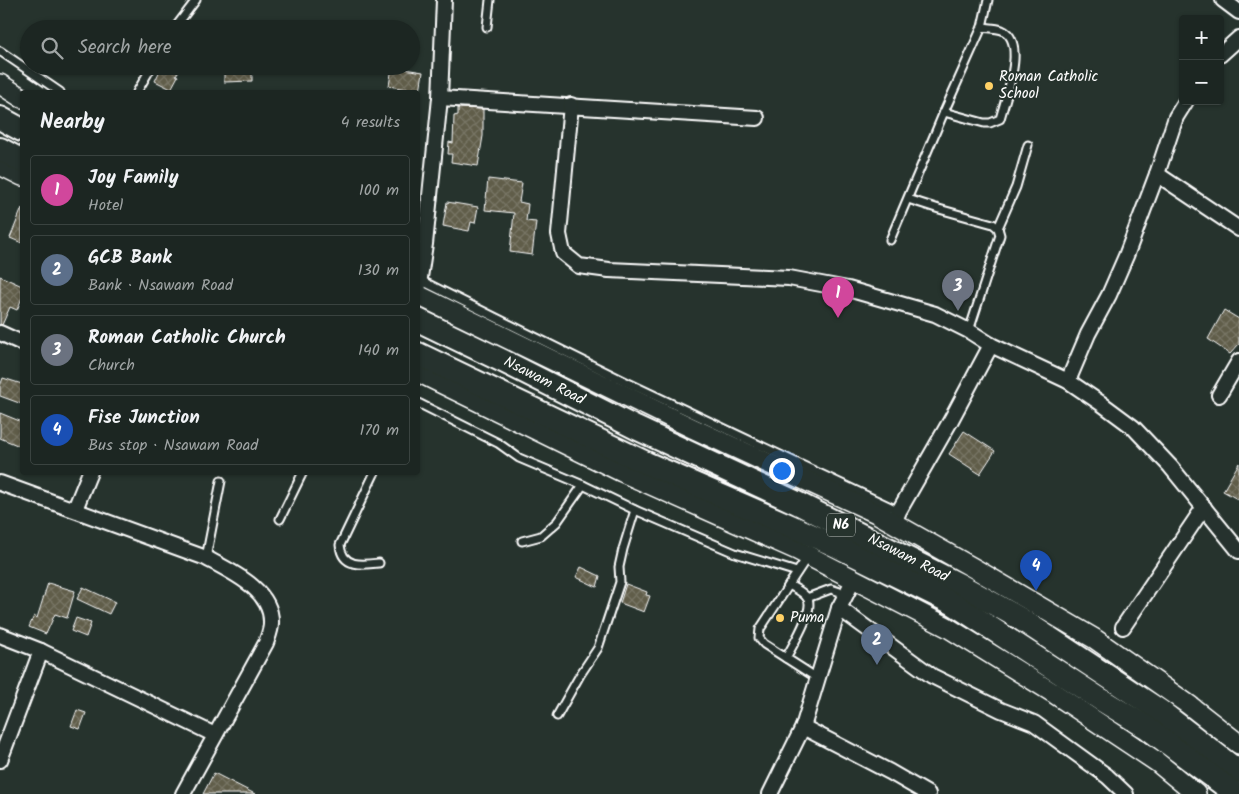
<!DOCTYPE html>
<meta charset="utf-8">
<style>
:root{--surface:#1c2622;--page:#252e2a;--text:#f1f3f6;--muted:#a0a5a5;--line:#3a4340;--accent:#ffd166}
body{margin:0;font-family:Kalam,sans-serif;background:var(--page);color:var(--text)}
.controls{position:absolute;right:15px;top:15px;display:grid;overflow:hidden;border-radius:5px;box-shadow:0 1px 4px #0004}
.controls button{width:45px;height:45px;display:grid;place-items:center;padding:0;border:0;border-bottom:1px solid var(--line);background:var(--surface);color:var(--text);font:25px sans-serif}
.you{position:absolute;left:781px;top:470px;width:18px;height:18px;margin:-12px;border:4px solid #fff;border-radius:50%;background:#1a73e8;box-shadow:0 0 0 8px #1a73e833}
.badge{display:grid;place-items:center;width:32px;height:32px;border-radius:50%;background:var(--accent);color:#fff;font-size:16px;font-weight:700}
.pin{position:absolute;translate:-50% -41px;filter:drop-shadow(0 1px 2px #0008)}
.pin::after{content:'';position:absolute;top:26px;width:18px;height:15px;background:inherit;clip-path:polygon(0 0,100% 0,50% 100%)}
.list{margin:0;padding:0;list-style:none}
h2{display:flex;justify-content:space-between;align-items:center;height:65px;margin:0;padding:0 20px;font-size:21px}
h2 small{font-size:16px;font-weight:400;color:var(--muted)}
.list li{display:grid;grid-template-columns:32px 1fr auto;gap:15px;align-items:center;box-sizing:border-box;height:70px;margin:0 10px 10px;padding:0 10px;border:1px solid var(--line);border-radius:5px}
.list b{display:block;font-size:19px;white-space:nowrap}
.list p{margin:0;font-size:16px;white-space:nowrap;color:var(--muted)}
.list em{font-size:16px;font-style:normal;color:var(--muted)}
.icon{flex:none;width:28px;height:28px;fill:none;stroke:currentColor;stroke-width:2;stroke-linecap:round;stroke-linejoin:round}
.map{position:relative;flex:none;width:1239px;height:794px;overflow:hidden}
.search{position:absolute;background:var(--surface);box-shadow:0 1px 4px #0004;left:20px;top:20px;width:400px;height:55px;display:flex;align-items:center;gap:12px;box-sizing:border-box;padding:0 18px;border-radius:28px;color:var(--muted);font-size:19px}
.panel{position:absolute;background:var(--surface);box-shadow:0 1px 4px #0004;left:20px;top:90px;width:400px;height:385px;border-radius:5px}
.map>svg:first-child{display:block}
.building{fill:url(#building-cross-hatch);stroke:#fff}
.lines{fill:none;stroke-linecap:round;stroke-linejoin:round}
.service-casing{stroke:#fff;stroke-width:11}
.minor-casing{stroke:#fff;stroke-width:18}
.secondary-casing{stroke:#fff;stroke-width:22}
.trunk-casing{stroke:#fff;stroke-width:26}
.service{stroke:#26332d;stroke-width:7}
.minor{stroke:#26332d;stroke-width:14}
.secondary{stroke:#26332d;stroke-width:19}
.trunk{stroke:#26332d;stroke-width:22}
.poi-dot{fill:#ffd166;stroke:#26332d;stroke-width:2}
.labels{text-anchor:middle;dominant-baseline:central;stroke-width:4;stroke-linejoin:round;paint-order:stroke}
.shield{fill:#26332d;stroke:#bec2c0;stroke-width:1}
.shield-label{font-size:14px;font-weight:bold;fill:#fff}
.poi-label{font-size:15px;fill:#fff;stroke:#26332d;text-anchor:start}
.street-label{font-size:15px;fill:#fff;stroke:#26332d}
</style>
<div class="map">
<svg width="1239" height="794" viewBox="0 0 1239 794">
<defs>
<pattern id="building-cross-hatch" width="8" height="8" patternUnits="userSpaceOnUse" patternTransform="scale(1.25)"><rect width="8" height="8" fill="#605d4a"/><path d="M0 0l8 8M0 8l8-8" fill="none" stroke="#787565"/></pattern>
</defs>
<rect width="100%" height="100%" fill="#26332d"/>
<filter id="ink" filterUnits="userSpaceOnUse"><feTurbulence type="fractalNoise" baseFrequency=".02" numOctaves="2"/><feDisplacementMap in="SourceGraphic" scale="10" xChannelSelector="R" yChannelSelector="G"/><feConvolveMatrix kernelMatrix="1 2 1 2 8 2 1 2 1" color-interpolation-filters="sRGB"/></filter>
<g filter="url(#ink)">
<g class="building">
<path d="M162,66h20l-6,9 2,1 -7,13 -16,-8z"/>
<path d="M224,66h25v3l3,-1v13l-28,1z"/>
<path d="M392,67l31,5 -3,19 -31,-5z"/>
<path d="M458,108l25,1v27l-5,30 -27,-4 1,-8h-4l1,-12 4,1 1,-27 4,-1z"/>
<path d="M488,179l34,4 -3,19 9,2 -2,17 10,1 -4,33 -22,-3 4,-39 -29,-3z"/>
<path d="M447,202l31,5 -3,16 -4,-1 -2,9 -26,-5z"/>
<path d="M22,208v35l-12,-5z"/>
<path d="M0,276l22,10v12l-5,12 -7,-3 -8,18 -2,-1z"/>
<path d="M1224,310l15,9v25l-9,10 -22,-15z"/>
<path d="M3,378l19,6v20l-22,-8v-10z"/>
<path d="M0,413l22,9v25l-22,-9z"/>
<path d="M964,431l31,20 -15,23 -31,-20z"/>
<path d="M1239,463v37l-16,-9z"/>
<path d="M581,567l19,9 -3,11 -21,-10z"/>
<path d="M48,583l27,8 -8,27 -12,-4 -9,20 -17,-7 5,-11 3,2z"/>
<path d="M626,584l21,8 -1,3 4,1 -6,16 -24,-9z"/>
<path d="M83,587l32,15 -6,12 -32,-15z"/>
<path d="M76,618l15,5 -5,14 -15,-6z"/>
<path d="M77,710l9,3 -6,16 -9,-3z"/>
<path d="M214,773l41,21h-52z"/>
</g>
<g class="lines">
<defs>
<g id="service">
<path d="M487,27l3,-27"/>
<path d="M174,29l22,-29"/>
<path d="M0,51l60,41"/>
<path d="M137,92l15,-26"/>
<path d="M944,112l40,11h6l10,-4c5,-20 28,-78 2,-89 -6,-2 -14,-2 -20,-3"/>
<path d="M908,199l31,10 54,15 5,4 2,7 -31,96"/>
<path d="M998,228l18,-41 12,-42"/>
<path d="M890,240l54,-128 38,-85 6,-27"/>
<path d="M418,279l210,104 271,128"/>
<path d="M418,403l80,40 21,15 64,27 52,25 100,43 62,19"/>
<path d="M375,472l-35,73c2,23 23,20 39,18"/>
<path d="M280,519l23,-47"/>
<path d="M522,541l19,-5 16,-14 26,-37"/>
<path d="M808,556l-48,73 -1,9 5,6 53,34"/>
<path d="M206,558l15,-77"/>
<path d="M807,598l24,-9 15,5"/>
<path d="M786,658c6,-12 28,-46 22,-59 -4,-7 -12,-10 -19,-14"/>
<path d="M557,716l23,-41 18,-27 22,-66 -1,-15 4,-18 12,-39"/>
</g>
<g id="minor">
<path d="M1223,0l16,12"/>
<path d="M1220,55l19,-17"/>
<path d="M440,98l317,20"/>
<path d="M571,105l-12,129 4,19 16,13 30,4 180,8 59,11 87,25 34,17 22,14 77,36 34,23 31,23 37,39 69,85"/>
<path d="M1157,174l82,55"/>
<path d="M418,291l7,-47 15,-146 4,-98"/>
<path d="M0,333l22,10"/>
<path d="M1068,381l20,-47 21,-39 17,-39 31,-82 19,-57 10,-16"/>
<path d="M1219,395l20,-34"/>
<path d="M0,483l206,75c26,14 67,32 65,66 0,6 -3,13 -5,19l-83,151"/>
<path d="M75,509l15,-37"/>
<path d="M894,523l5,-12 52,-91 40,-75"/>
<path d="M839,608l93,68 69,34 33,13 73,53 19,18"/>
<path d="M1123,627l81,-120"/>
<path d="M0,635l41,16 174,84"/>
<path d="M803,727l87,45 38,22"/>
<path d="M0,760l41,-109"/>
<path d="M770,794l33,-67 36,-119 15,-29"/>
</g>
<g id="secondary">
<path d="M0,84l22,14"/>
<path d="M0,165l22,11"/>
<path d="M418,295l274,133 184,85 101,57 118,69 94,66 50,39"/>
<path d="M418,372l204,100 175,78 150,77 108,67 102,68 39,32"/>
</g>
<g id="trunk">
<path d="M0,118l22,12"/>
<path d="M0,149l22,12"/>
<path d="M418,320l85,41 133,67 159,74 165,83 59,33 141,93 79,61"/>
<path d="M418,354l228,109 186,81 122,60 146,95 46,28 90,67"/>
</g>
</defs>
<use href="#service" class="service-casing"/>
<use href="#minor" class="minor-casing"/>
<use href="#secondary" class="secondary-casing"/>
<use href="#trunk" class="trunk-casing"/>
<use href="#service" class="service"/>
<use href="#minor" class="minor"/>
<use href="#secondary" class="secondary"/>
<use href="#trunk" class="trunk"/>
</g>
</g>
<g class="poi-dot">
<circle cx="989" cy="86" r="5"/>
<circle cx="780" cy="618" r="5"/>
</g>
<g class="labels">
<rect class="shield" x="827" y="513.5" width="28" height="23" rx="4"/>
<g class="shield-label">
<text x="841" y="525">N6</text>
</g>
<g class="poi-label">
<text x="999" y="77">Roman Catholic<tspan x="999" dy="17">School</tspan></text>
<text x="790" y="618">Puma</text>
</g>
<g class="street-label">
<text transform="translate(544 381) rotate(27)">Nsawam Road</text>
<text transform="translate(908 558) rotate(27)">Nsawam Road</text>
</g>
</g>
</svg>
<div class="controls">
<button>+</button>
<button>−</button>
</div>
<div class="you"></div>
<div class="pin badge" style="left:838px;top:318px;background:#d1479c">1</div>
<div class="pin badge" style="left:877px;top:665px;background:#5c6f8a">2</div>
<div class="pin badge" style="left:958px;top:311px;background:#6b7280">3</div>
<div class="pin badge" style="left:1036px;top:591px;background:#1a4fb4">4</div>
<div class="search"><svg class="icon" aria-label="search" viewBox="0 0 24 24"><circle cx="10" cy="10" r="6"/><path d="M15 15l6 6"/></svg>Search here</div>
<section class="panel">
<h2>Nearby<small>4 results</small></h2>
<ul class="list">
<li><span class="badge" style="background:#d1479c">1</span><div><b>Joy Family</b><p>Hotel</p></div><em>100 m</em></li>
<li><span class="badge" style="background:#5c6f8a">2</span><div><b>GCB Bank</b><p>Bank · Nsawam Road</p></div><em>130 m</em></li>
<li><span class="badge" style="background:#6b7280">3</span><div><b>Roman Catholic Church</b><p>Church</p></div><em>140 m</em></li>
<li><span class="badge" style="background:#1a4fb4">4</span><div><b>Fise Junction</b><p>Bus stop · Nsawam Road</p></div><em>170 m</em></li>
</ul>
</section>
</div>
